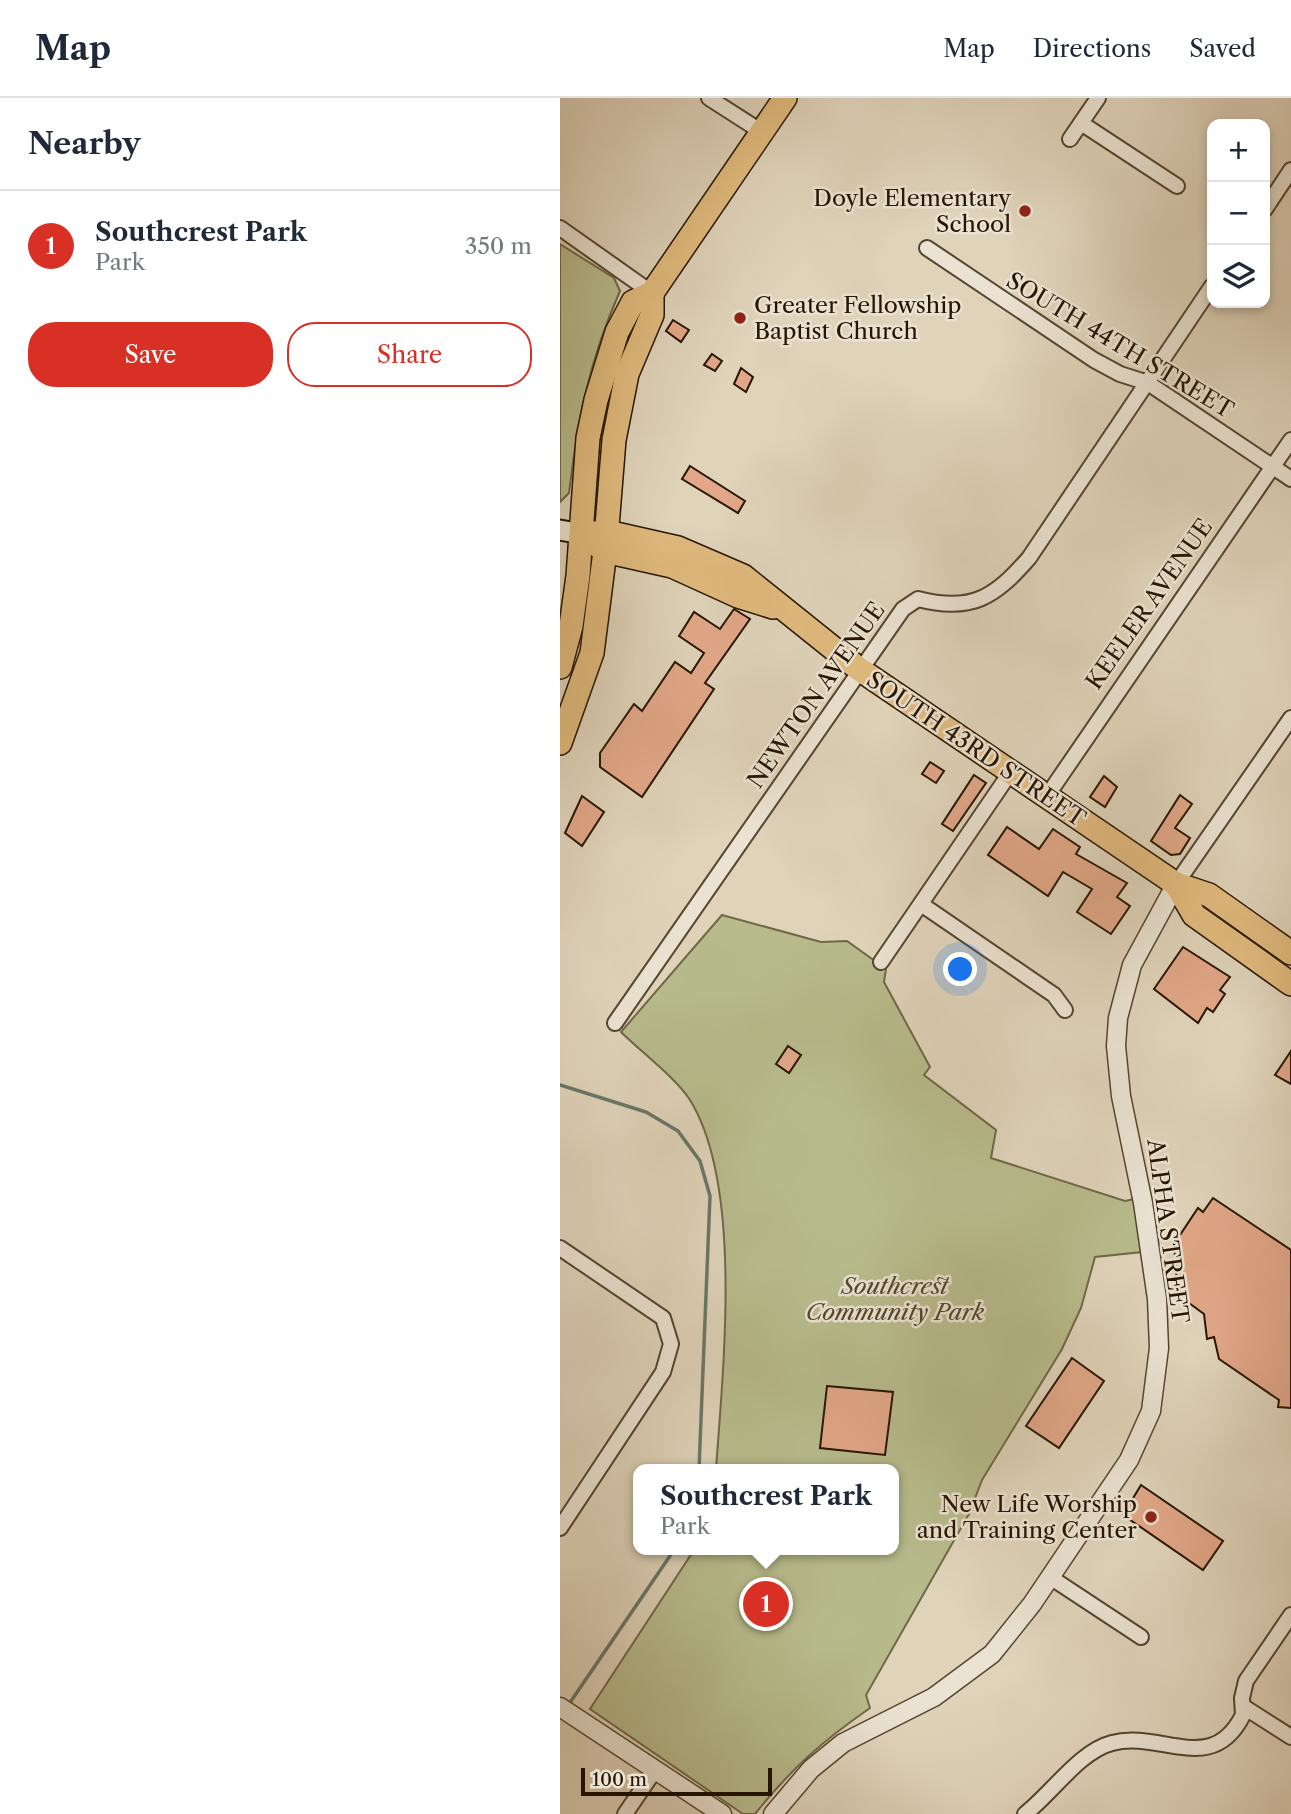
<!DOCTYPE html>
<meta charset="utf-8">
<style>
:root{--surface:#fff;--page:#f2f2f3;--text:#1f2937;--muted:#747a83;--line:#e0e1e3;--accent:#d93025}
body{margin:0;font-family:"Libre Caslon Text",serif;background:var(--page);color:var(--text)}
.controls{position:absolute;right:21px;top:21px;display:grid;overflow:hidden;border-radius:14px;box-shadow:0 4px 10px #0003}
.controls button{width:63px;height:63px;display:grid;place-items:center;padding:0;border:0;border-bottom:2px solid var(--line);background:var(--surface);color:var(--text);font:35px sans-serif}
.scale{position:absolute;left:21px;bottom:18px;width:191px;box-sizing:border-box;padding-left:7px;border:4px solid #271500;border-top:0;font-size:19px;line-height:24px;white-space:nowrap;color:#271500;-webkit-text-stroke:5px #eae2d2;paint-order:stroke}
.you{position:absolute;left:401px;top:872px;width:24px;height:24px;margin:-18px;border:5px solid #fff;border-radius:50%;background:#1a73e8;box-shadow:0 0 0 10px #1a73e833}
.badge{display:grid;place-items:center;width:46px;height:46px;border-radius:50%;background:var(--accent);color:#fff;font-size:23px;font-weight:700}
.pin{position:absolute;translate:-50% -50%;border:4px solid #fff;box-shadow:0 2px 7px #0006}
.popup{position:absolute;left:73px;top:1366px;width:266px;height:91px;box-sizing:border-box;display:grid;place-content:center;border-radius:14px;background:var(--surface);filter:drop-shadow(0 2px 5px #0005);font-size:23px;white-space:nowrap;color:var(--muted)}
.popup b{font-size:26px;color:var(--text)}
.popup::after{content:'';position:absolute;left:50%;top:100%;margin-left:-14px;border:14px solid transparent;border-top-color:var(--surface)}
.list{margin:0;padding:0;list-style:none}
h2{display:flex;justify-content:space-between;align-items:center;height:91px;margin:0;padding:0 28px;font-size:30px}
h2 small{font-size:23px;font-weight:400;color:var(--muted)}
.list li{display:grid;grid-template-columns:46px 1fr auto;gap:21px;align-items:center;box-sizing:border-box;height:112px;padding:0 28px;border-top:2px solid var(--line)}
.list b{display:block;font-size:26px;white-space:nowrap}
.list p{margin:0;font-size:23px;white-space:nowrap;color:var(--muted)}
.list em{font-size:23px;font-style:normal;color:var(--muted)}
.actions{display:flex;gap:14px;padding:21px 28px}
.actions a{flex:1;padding:16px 0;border:2px solid var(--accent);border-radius:28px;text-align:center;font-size:24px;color:var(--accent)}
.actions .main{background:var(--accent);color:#fff}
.icon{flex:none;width:38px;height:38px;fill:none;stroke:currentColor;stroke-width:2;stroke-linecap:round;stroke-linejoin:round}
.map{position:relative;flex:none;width:731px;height:1716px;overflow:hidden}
header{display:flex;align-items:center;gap:42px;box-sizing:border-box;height:98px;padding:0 35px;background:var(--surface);border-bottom:2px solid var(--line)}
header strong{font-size:33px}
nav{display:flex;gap:38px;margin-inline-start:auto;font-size:24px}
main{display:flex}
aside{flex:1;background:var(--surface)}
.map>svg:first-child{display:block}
.green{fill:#b7bb8c;stroke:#6f6846;stroke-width:2}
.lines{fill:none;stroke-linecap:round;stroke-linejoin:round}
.stream{stroke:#687768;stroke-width:3.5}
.building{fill:#e1a788;stroke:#271500;stroke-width:2}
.minor-casing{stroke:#55442e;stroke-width:18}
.tertiary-casing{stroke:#55442e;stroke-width:21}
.secondary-casing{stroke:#271500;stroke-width:23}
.primary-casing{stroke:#271500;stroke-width:26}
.minor{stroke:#eae2d2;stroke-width:14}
.tertiary{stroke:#eae2d2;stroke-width:18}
.secondary{stroke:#eae2d2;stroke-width:19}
.primary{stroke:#e0ba7d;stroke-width:23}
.poi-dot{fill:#8f2418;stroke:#eae2d2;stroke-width:2.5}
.labels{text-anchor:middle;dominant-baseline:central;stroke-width:5;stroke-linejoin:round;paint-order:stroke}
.poi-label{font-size:23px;fill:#271500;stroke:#eae2d2;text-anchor:end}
.street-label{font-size:23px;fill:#271500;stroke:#eae2d2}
.park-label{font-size:23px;font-style:italic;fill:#52472a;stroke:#eae2d2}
</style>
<header>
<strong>Map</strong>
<nav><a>Map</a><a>Directions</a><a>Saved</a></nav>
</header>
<main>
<aside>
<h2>Nearby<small></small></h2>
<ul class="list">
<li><span class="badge">1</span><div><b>Southcrest Park</b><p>Park</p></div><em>350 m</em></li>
</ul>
<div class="actions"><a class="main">Save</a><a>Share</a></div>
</aside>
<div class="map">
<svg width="731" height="1716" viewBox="0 0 731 1716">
<rect width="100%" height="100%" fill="#dfd3ba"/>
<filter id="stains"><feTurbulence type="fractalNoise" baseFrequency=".00286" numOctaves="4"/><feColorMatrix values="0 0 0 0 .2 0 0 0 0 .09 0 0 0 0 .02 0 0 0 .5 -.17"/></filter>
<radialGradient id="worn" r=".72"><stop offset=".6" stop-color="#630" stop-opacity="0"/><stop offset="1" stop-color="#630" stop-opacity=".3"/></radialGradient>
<g class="green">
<path d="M0,146l54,34 6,13c-31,70 -42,127 -51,202l-9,9z"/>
<path d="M162,817l99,27 26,-1 39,28 -2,13 46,85 -6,8 72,55 -5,28 134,43 9,-2 8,53 -47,5 -14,51 -19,41 -80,131 -13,34 -103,181 4,13c-49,34 -78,60 -115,106h-12l-153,-105 104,-159h200v-81h-178c7,-100 27,-283 -26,-369 -15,-23 -49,-48 -69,-68z"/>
</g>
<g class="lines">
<g class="stream">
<path d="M0,987l86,27 32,19 22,30 10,35 -11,273"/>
<path d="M7,1609l107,-157"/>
</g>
</g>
<g class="building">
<path d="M113,222l16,10 -8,12 -15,-11z"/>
<path d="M152,256l10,7 -7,10 -11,-6z"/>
<path d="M181,270l12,9 -7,15 -12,-8z"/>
<path d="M130,368l55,35 -7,12 -56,-34z"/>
<path d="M174,511l16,10 -45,64 9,6 -72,108 -42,-30v-14l34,-49 8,7 33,-49 16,11 13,-20 -25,-17 15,-24 26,17z"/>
<path d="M370,664l14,9 -8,12 -14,-9z"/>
<path d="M414,677l12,8 -33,48 -11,-7z"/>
<path d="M544,678l13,11 -12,20 -15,-10z"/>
<path d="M620,697l12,9 -17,24 15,10 -10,16 -9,1 -20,-14z"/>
<path d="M22,698l22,16 -22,34 -17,-13z"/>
<path d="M447,729l32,22 14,-20 27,18 -4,7 51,29 -10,14 13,9 -19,28 -34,-22 15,-23 -29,-17 -15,24 -60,-41z"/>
<path d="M623,849l47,30 -10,13 5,4 -12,18 -6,-4 -9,15 -44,-34z"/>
<path d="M228,948l13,9 -12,18 -13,-9z"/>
<path d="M731,953v33l-16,-9z"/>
<path d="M653,1100l78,52v158l-13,-1 1,-7 -60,-41 -5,-22 -7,2 -3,-25 -26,-19 -4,-51 24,-36 5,4z"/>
<path d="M512,1260l32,23 -45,67 -33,-22z"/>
<path d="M267,1288l66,6 -8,63 -65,-7z"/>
<path d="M581,1387l82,56 -20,29 -80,-55z"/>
</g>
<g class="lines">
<defs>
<g id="minor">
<path d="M149,0l53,34"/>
<path d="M521,25l96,63"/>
<path d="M510,41l28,-41"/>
<path d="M705,111l26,-39"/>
<path d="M0,130l92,65"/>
<path d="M367,150l167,112 26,14 28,9 143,96"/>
<path d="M487,698l244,-356"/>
<path d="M616,786l115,-166"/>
<path d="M361,806l133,91 11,15"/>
<path d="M321,864l129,-189"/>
<path d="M55,925l288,-414 15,-10c54,14 77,-2 111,-41l183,-272"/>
<path d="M0,1150l103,70 8,26 -8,28 -103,156"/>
<path d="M490,1479l91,60"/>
<path d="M684,1609l47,30"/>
<path d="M65,1716l30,-44"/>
<path d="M465,1716c27,-21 55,-63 87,-71 49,-13 100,34 131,-28l-1,-17 4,-17 45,-66"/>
</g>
<g id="tertiary">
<path d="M0,1609l162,107"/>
<path d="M213,1716l38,-45 32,-26 91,-46 58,-43 40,-50 97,-144 22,-49 8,-63 -2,-49 -14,-96 -22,-107 -5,-50 2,-28 14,-53 44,-81"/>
</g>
<path id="secondary" d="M0,432l22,4"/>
<g id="primary">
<path d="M22,436l25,-2 71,16 65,28 116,93 317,215 33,11 82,58"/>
<path d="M33,444l12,9 67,15 66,30 35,11"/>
<path d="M0,569l11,-41 7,-50 10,-138 8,-38 21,-68 16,-30 19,-9 133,-195"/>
<path d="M0,645l32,-90 13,-102 9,-111 13,-66 25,-59v-22"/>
<path d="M616,786l18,31 97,69"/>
</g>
</defs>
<use href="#minor" class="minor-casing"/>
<use href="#tertiary" class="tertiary-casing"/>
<use href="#secondary" class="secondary-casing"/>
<use href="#primary" class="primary-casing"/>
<use href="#minor" class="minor"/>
<use href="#tertiary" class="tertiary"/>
<use href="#secondary" class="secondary"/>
<use href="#primary" class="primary"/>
</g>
<g class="poi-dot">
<circle cx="465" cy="113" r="7"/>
<circle cx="180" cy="220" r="7"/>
<circle cx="591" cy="1419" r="7"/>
</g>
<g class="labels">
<g class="poi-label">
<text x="451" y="100">Doyle Elementary<tspan x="451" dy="26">School</tspan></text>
<text x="194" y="207" text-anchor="start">Greater Fellowship<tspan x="194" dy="26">Baptist Church</tspan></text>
<text x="577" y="1406">New Life Worship<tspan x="577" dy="26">and Training Center</tspan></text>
</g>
<g class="street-label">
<text transform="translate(560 247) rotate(31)">SOUTH 44TH STREET</text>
<text transform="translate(589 506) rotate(-55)">KEELER AVENUE</text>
<text transform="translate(256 597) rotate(-55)">NEWTON AVENUE</text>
<text transform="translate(416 651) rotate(34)">SOUTH 43RD STREET</text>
<text transform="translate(608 1133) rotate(82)">ALPHA STREET</text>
</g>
<g class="park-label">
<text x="335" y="1188">Southcrest<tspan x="335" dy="26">Community Park</tspan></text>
</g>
</g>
<rect width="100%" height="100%" filter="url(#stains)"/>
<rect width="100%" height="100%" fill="url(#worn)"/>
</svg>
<div class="controls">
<button>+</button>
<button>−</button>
<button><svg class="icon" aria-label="layers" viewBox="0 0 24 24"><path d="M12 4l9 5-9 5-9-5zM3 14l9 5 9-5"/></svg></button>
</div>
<div class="scale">100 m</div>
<div class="you"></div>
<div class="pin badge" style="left:206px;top:1506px">1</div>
<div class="popup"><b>Southcrest Park</b>Park</div>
</div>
</main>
